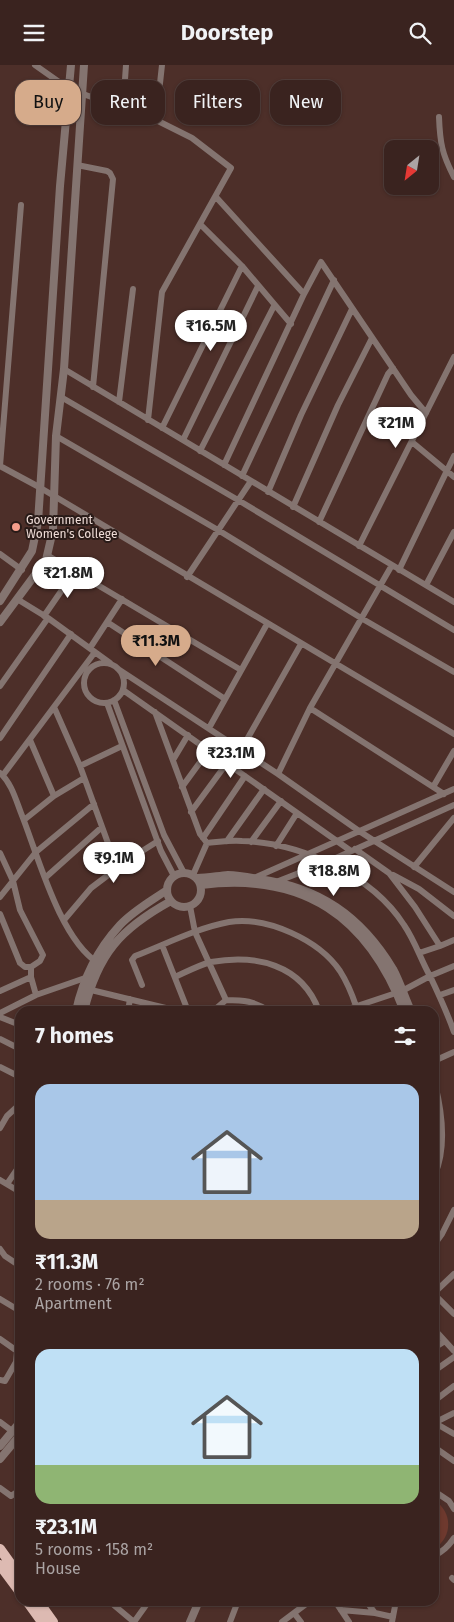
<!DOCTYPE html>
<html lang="en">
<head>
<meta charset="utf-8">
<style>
	:root { --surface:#3a231f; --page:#452f2c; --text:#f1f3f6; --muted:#aba4a4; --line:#54403d; --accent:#d6ab8b }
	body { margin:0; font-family:"Fira Sans",sans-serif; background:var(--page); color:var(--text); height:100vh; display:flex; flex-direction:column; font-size:19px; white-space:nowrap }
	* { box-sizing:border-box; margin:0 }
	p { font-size:16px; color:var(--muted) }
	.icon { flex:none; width:28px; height:28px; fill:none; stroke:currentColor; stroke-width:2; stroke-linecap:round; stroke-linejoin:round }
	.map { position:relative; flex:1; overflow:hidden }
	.panel { position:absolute; left:15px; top:941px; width:424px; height:600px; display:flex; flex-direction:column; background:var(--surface); border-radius:15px; box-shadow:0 1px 4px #0004,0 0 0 1px var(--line) }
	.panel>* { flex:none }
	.guide { position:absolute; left:15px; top:15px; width:425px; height:45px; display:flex; gap:10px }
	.needle { width:32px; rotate:210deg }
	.tools { position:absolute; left:384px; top:75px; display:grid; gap:10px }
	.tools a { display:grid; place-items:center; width:55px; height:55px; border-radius:10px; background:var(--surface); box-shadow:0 1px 4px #0004,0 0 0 1px var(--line); font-size:25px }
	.price { position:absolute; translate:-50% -42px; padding:0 11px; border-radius:18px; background:#fff; color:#222; font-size:16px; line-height:32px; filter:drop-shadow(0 1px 2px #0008) }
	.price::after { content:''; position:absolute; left:50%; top:30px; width:15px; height:11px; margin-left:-8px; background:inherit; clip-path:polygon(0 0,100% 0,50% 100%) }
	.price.on { background:var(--accent); color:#111 }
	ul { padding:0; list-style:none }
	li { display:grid; align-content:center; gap:10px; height:265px; padding:0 20px }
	li span { display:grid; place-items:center; height:155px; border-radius:15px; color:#555 }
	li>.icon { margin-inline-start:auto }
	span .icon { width:90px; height:90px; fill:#fffc; stroke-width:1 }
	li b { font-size:21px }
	h2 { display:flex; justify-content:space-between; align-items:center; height:60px; padding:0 20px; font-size:21px }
	.tag { padding:0 18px; border-radius:15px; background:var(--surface); box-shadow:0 1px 4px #0004,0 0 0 1px var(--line); font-size:18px; line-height:45px }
	.tag.on { background:var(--accent); color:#111 }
	header { display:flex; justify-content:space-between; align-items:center; height:65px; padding:0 20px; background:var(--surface); font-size:22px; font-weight:700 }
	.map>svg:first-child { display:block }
</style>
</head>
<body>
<header><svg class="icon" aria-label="menu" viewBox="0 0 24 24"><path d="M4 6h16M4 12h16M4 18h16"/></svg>Doorstep<svg class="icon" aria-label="search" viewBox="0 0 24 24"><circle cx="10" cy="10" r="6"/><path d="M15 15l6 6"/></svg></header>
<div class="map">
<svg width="454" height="1557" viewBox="0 0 454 1557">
	<rect width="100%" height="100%" fill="#4d2f29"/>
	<path fill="#6e392e" d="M434,1435C453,1447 453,1472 434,1484Z"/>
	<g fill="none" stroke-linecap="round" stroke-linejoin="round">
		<path stroke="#847470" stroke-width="6" d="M35,0L69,24L156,55L192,73L231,103L162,227L148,355
			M123,43L126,0
			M439,52C440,78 442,89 454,112
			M156,55L162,0
			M77,100L107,106L110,108L113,114L93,322
			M216,132L304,229
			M201,160L242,201L291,259
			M64,304L454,537
			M61,332L238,435L454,565
			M119,337L133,224
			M162,363L242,201
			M56,371L218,465L361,553L454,607
			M183,375L258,221
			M412,377L454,412
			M200,386L274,241
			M224,400L304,229L321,197L411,330L426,348
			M0,401L39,422L454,669
			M0,401L21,140
			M242,411L334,215
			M268,427L301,350L352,244
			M293,442L338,340L372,273
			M319,457L388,309L393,303
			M359,481L454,292
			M0,489L22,505
			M47,490L241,605
			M392,500L310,643L278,709L359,766L454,827
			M399,505L454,391
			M187,512L251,416
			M426,520L454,467
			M17,534L48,553L110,598
			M44,551L75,506
			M107,557L122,534
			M90,583L107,557L225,634
			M84 618a20 20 0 1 1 40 0a20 20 0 1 1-40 0Z
			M118,604L278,709
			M0,621L48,553
			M123,625L351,786
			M114,635L164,770L184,808
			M107,638L161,786L174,811
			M54,642L80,701L117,803
			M310,643L444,729
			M155,647L200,769L207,778
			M209,663L267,559
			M0,673L71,569
			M30,675L54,731
			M241,685L301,579
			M173,695L188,670
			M80,701L122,681
			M0,708C11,717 16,735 21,748C38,790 59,873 98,898
			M3,710L95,587
			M182,722L209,685
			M433,722L454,686
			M191,747L227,698
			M24,755L54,731L84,713
			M203,773L245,711
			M227,776L264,724
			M251,777L281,736
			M276,781L297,748
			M355,784L389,808L415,842L440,881L454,875
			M0,788L13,816L20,845L43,890L40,896L31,902V912L36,930
			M414,802L454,753
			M193,810L207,778C219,777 230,775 242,776C301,778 372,810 404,860C415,876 421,895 430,911C439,930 447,947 454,967
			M393,810L419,824L454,851
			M45,813L102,762
			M254,813L454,724
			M276,817L327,797L454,740
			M0,832L36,787L94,739
			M190,841L195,867L226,935
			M0,849L20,898L25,902H31
			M64,855L91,823L128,795L158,776
			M162,880L188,946
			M419,888L440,881
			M175,912C186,907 199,900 211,897C255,889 302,899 319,946
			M142,920L132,895L135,891C166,879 197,863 229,857C267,851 319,875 340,906C347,917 352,929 356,941
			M87,924L178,946
			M0,926L31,912
			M440,930L454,925
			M128,946L130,934
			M213,946L226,935C244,935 254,936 269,946
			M342,946L402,926L430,911L454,901
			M0,948L36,930L85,913
			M0,952L20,960
			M0,974L20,984
			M434,996L454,987
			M0,1002L20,1012
			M0,1063L7,1051L20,1039
			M0,1115L20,1127
			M7,1119L20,1100
			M434,1180L442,1169L454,1145
			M0,1184L5,1191L20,1201
			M434,1228L454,1209
			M434,1229L454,1249
			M0,1234L20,1246
			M434,1264L454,1286
			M0,1274L17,1286L16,1297L20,1301
			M434,1283L445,1276
			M434,1306L454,1292
			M0,1315L5,1316L16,1297
			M434,1336L454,1321
			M0,1357L12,1366
			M434,1358L454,1348
			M435,1358L454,1369
			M434,1382L454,1396
			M0,1423L11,1431L20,1425
			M434,1426L449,1436L454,1444
			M434,1491C443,1486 448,1482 454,1473
			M452,1513L454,1515
			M109,1536L134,1557
			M335,1536L349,1557
			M366,1536L375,1548L393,1552
			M341,1545L375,1548
			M294,1548L301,1557
			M134,1557L149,1536
			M230,1557L238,1536
			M282,1557L310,1536
			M392,1557L396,1536"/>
		<path stroke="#847470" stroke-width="8" d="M0,536L32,486L38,457L60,121L71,0
			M0,557L46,495L53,465L56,371L64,304L84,0
			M167 825a17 17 0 1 1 34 0a17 17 0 1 1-34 0Z
			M197,813C207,813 217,811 228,810C237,810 248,812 258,814C319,822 361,851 393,904C400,917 405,933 411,946
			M201,820C304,807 368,852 404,946
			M76,946C83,914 97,885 120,860C133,846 151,836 167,825
			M84,946C98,889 120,864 171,836
			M434,1019C441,1047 446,1081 434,1109
			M434,1047L436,1060L434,1078
			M0,1381L20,1357
			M0,1394L20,1370
			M190,1557L199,1536"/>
		<path stroke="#ddbab2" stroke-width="10" d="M0,1484L20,1512
			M0,1500L20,1527
			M27,1536L42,1557
			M38,1536L53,1557"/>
	</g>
	<circle fill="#f49d8b" stroke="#291b18" stroke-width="2" cx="16" cy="462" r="5"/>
	<g text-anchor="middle" stroke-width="4" stroke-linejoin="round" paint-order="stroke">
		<g font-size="12" fill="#eedbd6" stroke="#291b18" text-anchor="start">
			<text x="26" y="459">Government<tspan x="26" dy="14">Women's College</tspan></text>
		</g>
	</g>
</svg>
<div class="tools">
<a><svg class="needle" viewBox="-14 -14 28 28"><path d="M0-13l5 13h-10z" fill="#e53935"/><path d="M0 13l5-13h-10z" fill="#aba4a4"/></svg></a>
</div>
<b class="price" style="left:211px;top:287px">₹16.5M</b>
<b class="price" style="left:396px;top:384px">₹21M</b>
<b class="price" style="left:68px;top:534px">₹21.8M</b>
<b class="price on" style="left:156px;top:602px">₹11.3M</b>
<b class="price" style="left:231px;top:714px">₹23.1M</b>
<b class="price" style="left:114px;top:819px">₹9.1M</b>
<b class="price" style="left:334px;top:832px">₹18.8M</b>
<div class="guide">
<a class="tag on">Buy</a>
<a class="tag">Rent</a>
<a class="tag">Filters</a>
<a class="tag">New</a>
</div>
<section class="panel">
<h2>7 homes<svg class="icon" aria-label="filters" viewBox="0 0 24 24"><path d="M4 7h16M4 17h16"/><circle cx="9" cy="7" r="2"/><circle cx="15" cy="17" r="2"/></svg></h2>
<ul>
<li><span style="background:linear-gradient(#a9c7e8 75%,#b9a48a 0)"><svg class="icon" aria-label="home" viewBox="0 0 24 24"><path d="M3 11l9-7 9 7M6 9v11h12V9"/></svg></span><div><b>₹11.3M</b><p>2 rooms · 76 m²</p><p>Apartment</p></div></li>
<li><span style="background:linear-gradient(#bfe0f5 75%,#8fb573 0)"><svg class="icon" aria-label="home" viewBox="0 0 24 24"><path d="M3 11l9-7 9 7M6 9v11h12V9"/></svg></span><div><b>₹23.1M</b><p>5 rooms · 158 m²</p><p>House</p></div></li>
</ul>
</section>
</div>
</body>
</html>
